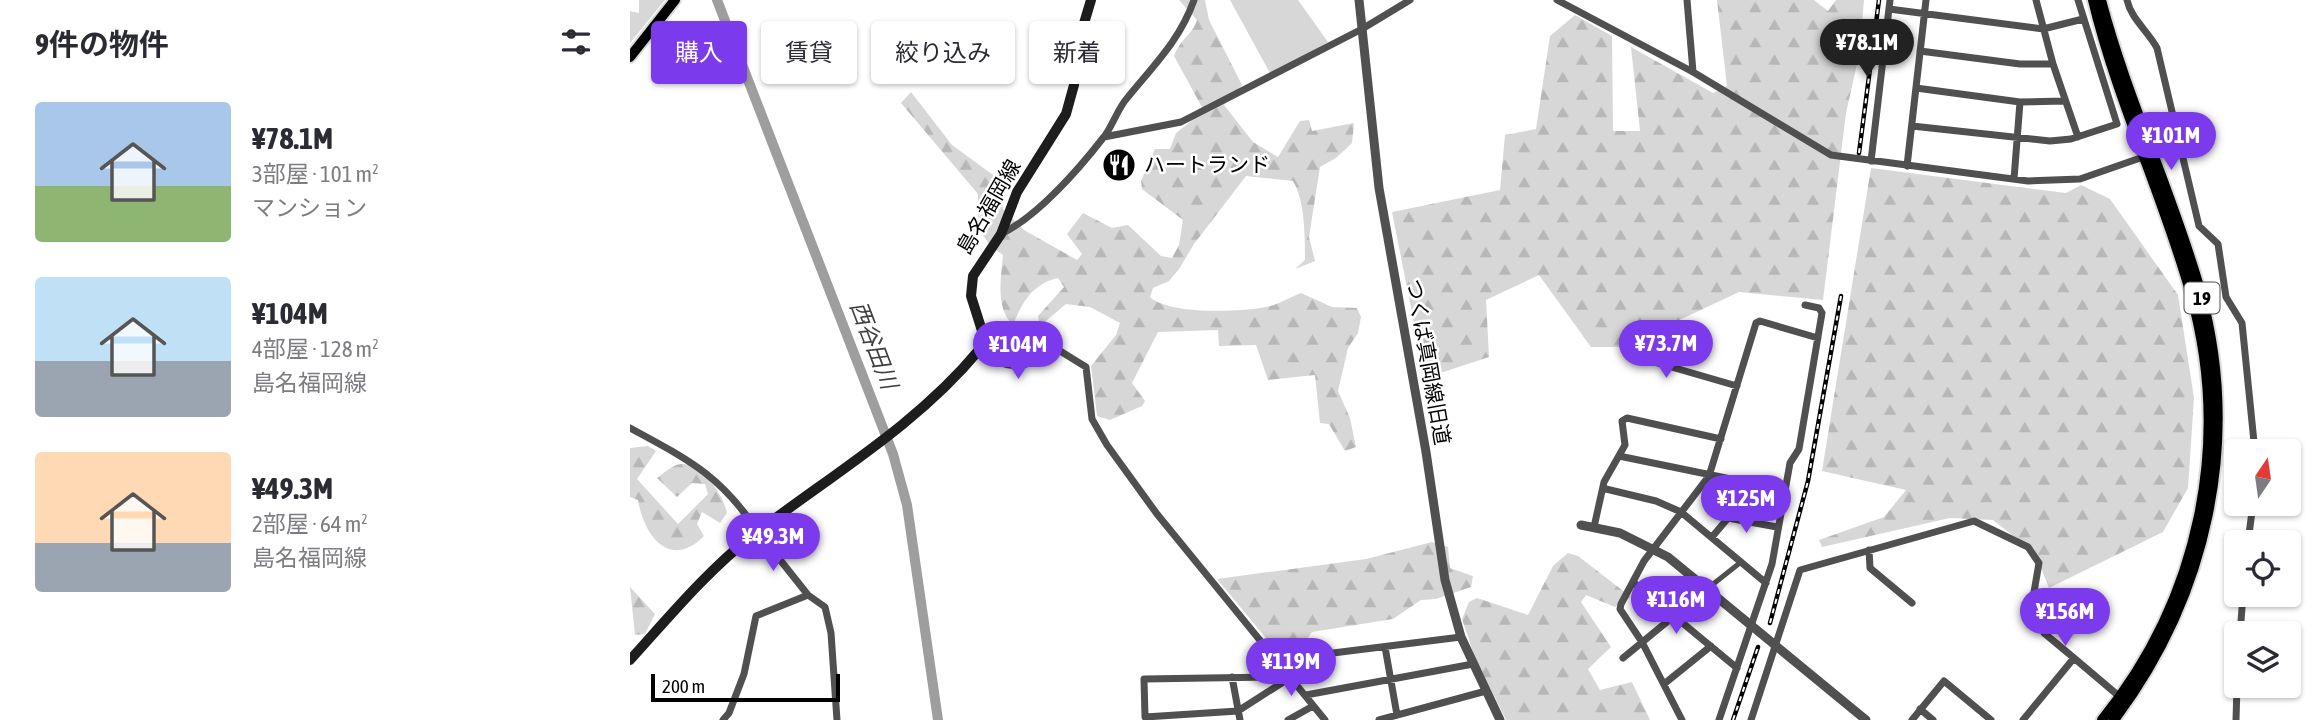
<!DOCTYPE html>
<html lang="ja">
<head>
<meta charset="utf-8">
<style>
	:root { --surface:#fff; --page:#f2f2f3; --text:#2b2b33; --muted:#7c7c81; --accent:#7c3aed }
	body { margin:0; font-family:"Asap Condensed","Noto Sans JP",sans-serif; background:var(--page); color:var(--text); height:100vh; display:flex; flex-direction:column; font-size:26px; white-space:nowrap }
	* { box-sizing:border-box; margin:0 }
	p { font-size:23px; color:var(--muted) }
	.icon { flex:none; width:38px; height:38px; fill:none; stroke:currentColor; stroke-width:2; stroke-linecap:round; stroke-linejoin:round }
	.map { position:relative; flex:1; overflow:hidden }
	.side { display:flex; flex-direction:column; background:var(--surface); width:630px }
	.side>* { flex:none }
	.top-card { position:absolute; left:21px; top:21px; width:665px; height:63px; display:flex; gap:14px }
	.needle { width:46px; rotate:13deg }
	.controls { position:absolute; left:1594px; top:439px; display:grid; gap:14px }
	.controls a { display:grid; place-items:center; width:77px; height:77px; border-radius:7px; background:var(--surface); box-shadow:0 2px 5px #0004; font-size:35px }
	.scale { position:absolute; left:21px; bottom:18px; width:189px; box-sizing:border-box; padding-left:7px; border:4px solid #000; border-top:0; font-size:19px; line-height:24px; white-space:nowrap; color:#000; -webkit-text-stroke:5px #fff; paint-order:stroke }
	.price { position:absolute; translate:-50% -60px; padding:0 16px; border-radius:24px; background:var(--accent); color:#fff; font-size:23px; line-height:46px; filter:drop-shadow(0 2px 4px #0008) }
	.price::after { content:''; position:absolute; left:50%; top:42px; width:21px; height:16px; margin-left:-10px; background:inherit; clip-path:polygon(0 0,100% 0,50% 100%) }
	.price.current { background:#222; color:#fff }
	ul { padding:0; list-style:none }
	li { display:flex; align-items:center; gap:21px; height:175px; padding:0 35px }
	li span { display:grid; place-items:center; flex:none; width:196px; height:140px; border-radius:7px; color:#555 }
	li>.icon { margin-inline-start:auto }
	span .icon { width:84px; height:84px; fill:#fffc; stroke-width:1 }
	li b { font-size:30px }
	h2 { display:flex; justify-content:space-between; align-items:center; height:84px; padding:0 35px; font-size:30px }
	.pill { padding:0 24px; border-radius:7px; background:var(--surface); box-shadow:0 2px 5px #0004; font-size:24px; line-height:63px }
	.pill.current { background:var(--accent); color:#fff }
	main { display:flex; flex:1; min-height:0 }
	.map>svg:first-child { display:block }
</style>
</head>
<body>
<main>
<section class="side">
<h2>9件の物件<svg class="icon" aria-label="filters" viewBox="0 0 24 24"><path d="M4 7h16M4 17h16"/><circle cx="9" cy="7" r="2"/><circle cx="15" cy="17" r="2"/></svg></h2>
<ul>
<li><span style="background:linear-gradient(#a9c7e8 60%,#8fb573 0)"><svg class="icon" aria-label="home" viewBox="0 0 24 24"><path d="M3 11l9-7 9 7M6 9v11h12V9"/></svg></span><div><b>¥78.1M</b><p>3部屋 · 101 m²</p><p>マンション</p></div></li>
<li><span style="background:linear-gradient(#bfe0f5 60%,#9aa5b1 0)"><svg class="icon" aria-label="home" viewBox="0 0 24 24"><path d="M3 11l9-7 9 7M6 9v11h12V9"/></svg></span><div><b>¥104M</b><p>4部屋 · 128 m²</p><p>島名福岡線</p></div></li>
<li><span style="background:linear-gradient(#ffd9b3 65%,#9aa5b1 0)"><svg class="icon" aria-label="home" viewBox="0 0 24 24"><path d="M3 11l9-7 9 7M6 9v11h12V9"/></svg></span><div><b>¥49.3M</b><p>2部屋 · 64 m²</p><p>島名福岡線</p></div></li>
</ul>
</section>
<div class="map">
<svg width="1693" height="720" viewBox="0 0 1693 720">
	<defs>
		<pattern id="forest-firs" width="22" height="20" patternUnits="userSpaceOnUse" patternTransform="scale(1.75)"><rect width="22" height="20" fill="#d7d7d7"/><path d="M5 1l3.5 6h-7zM16 11l3.5 6h-7z" fill="#b7b7b7"/></pattern>
	</defs>
	<rect width="100%" height="100%" fill="#fff"/>
	<path fill="#d7d7d7" d="M9,0H35L0,43V11L9,13Z
		M600,0H668L698,42L641,75Z"/>
	<path fill="url(#forest-firs)" d="M549,0H575L579,20L612,85L594,105L623,142L648,157L670,121L679,120L682,131L724,123L722,143L706,158L690,167L679,237L685,261L665,269L675,260C675,236 675,201 663,181L616,176L564,244L549,269L539,281L523,288L520,297C539,315 610,312 636,307C648,305 660,297 671,293L702,307L727,308L731,317L728,333L718,348L708,391L720,418L726,447L715,451L699,424L690,423L685,375L638,380L626,345L589,346L588,330L528,332L502,383L515,401L512,406L480,420L467,416L461,366L486,335L490,323L460,307L436,304L410,326L408,316L434,287L428,278C402,284 392,303 383,325C365,309 371,277 373,255C347,237 348,224 348,194L271,103L281,92L322,145L370,180L373,209L394,230L447,260L452,254L437,234L453,213L482,228L498,225L531,256L542,258L549,245L553,220L512,189L511,181L525,149H540L546,133L574,111L544,56C551,38 563,34 567,20Z
		M1087,0H1184L1198,11L1206,0H1234L1229,55L1216,113L1193,300L1109,292L992,347H961L909,275L856,300L859,357L795,378L762,212L870,190L875,135L906,129L920,36L945,15L982,36L983,131H1010L1001,47L1083,93L1097,86Z
		M1241,168L1436,193L1451,185L1480,199L1548,295L1564,398L1558,488L1533,532L1419,588L1405,553L1363,520L1320,518L1192,547L1189,540L1254,517L1276,490L1192,471Z
		M18,446L26,451L7,479L48,524L78,494L75,484L62,483L47,497L27,478C33,474 43,464 51,464C72,463 94,496 97,513L90,523L72,512L67,524L74,536C41,570 14,537 8,500L0,497V448Z
		M802,542L818,547L820,568L843,576L841,587L806,599L791,600L763,619L682,632L668,653L649,654L587,579L736,559Z
		M938,553L948,556L1001,597L985,607L956,595L951,602L981,647L958,669L970,690L1002,682L1020,720H876L844,655L832,619L839,602L847,598L898,615L923,566Z
		M0,587L25,614L15,634L5,635Z"/>
	<g fill="none" stroke-linecap="round" stroke-linejoin="round">
		<path stroke="#9e9e9e" stroke-width="10" d="M87,0L263,454L277,505L308,720"/>
		<defs>
			<path id="primary" d="M1463,0C1487,100 1532,193 1560,291C1603,441 1570,599 1472,720
				M1471,0C1497,99 1542,192 1570,290C1612,441 1577,596 1484,720
				M0,57L45,0"/>
		</defs>
		<use href="#primary" stroke="#dbdbdb" stroke-width="14"/>
		<path stroke="#505050" stroke-width="5" d="M1082,585L1111,562
			M1044,616L1074,592"/>
		<path stroke="#505050" stroke-width="7" d="M927,0L1063,72L1201,155L1398,181L1450,179L1516,156
			M1057,0L1063,72
			M1406,0L1423,64L1448,137
			M1497,0C1501,19 1518,31 1527,48L1569,226L1588,244L1596,297L1612,323L1625,452
			M1259,9L1413,29L1453,19
			M1290,51L1390,64H1423
			M1286,88L1390,102L1435,101
			M1282,126L1420,141L1441,139L1487,124L1448,0
			M474,137L551,122L732,29L780,0
			M1241,161L1260,0
			M1277,166L1296,0
			M1384,179L1390,102
			M371,234C407,217 449,169 473,138C483,126 487,109 498,97C524,65 550,40 564,0
			M354,334L422,346L456,367L462,419L477,445L527,514L695,720
			M993,340L1000,355L1107,386
			M349,350C375,371 399,372 422,346
			M0,428C57,459 91,475 128,532
			M989,456L1154,490
			M976,489L1026,501L1051,512L1136,583
			M964,527L974,482L995,445L992,421L997,418L1091,439
			M122,536L147,556L178,595L195,607L201,633L207,720
			M1082,537L1098,518L1147,527
			M1618,542L1623,504
			M1239,550L1240,568L1282,603
			M1003,582L1107,668
			M1610,634L1613,595
			M755,647L767,715
			M993,658L1044,616
			M647,660L831,637
			M656,671L648,677L514,679L515,717L608,711L661,677
			M602,677L610,720
			M1034,684L1081,646
			M676,695L843,664
			M1290,709L1303,720
			M93,720L99,713L114,674L126,616L178,595
			M658,720L683,706
			M749,720L856,691
			M1052,720L1012,642L990,609L991,604L1014,561L1079,476L1126,323L1130,321L1188,338
			M1089,720L1142,564L1160,463L1169,449L1192,313L1189,308L1175,305
			M1121,720L1170,570L1344,521L1398,547L1409,563L1404,592L1414,633L1444,658
			M1282,720L1314,681L1361,720
			M1393,720L1444,658L1490,697
			M1606,720L1607,686"/>
		<path stroke="#505050" stroke-width="9" d="M729,0L749,188L796,452L815,580L831,637L870,720
			M951,525L990,533L1038,557L1236,720"/>
		<path stroke="#1d1d1d" stroke-width="10" d="M0,660C39,617 77,571 123,535C201,475 286,426 349,350L354,337L341,296L343,276L371,234L387,192L436,114L444,85L449,40L461,0"/>
		<use href="#primary" stroke="#000" stroke-width="10"/>
		<defs>
			<path id="rail" d="M1229,153L1249,0
				M1140,623L1178,481L1211,296
				M1103,720L1128,647"/>
		</defs>
		<use href="#rail" stroke="#000" stroke-width="4.5"/>
		<use href="#rail" stroke="#fff" stroke-width="2" stroke-dasharray="5" stroke-linecap="butt"/>
	</g>
	<defs>
		<symbol id="restaurant-disc" viewBox="-11 -11 22 22"><circle r="9.5" fill="#000" stroke="#fff"/><path d="M-5-6h1v4h1v-4h1v4h1v-4h1v5L-1.5 .5V6h-2V.5L-5-1ZM5-6V6H3V1.5H1.5Q1.5-4 5-6Z" fill="#fff"/></symbol>
	</defs>
	<g fill-rule="evenodd">
		<use href="#restaurant-disc" x="470" y="146" width="38" height="38"/>
	</g>
	<g text-anchor="middle" stroke-width="5" stroke-linejoin="round" paint-order="stroke">
		<rect fill="#fff" stroke="#4c4c4c" stroke-width="2" x="1554.5" y="282.5" width="35" height="31" rx="5"/>
		<g font-size="19" font-weight="bold" fill="#000">
			<text x="1572" y="305">19</text>
		</g>
		<g font-size="21" fill="#000" stroke="#fff" text-anchor="start">
			<text x="514" y="172">ハートランド</text>
		</g>
		<g font-size="21" fill="#000" stroke="#fff">
			<text transform="translate(359 207) rotate(-60)" y="7">島名福岡線</text>
			<text transform="translate(798 362) rotate(80)" y="7">つくば真岡線旧道</text>
		</g>
		<g font-size="23" font-style="italic" fill="#3f3f3f" stroke="#fff">
			<text transform="translate(244 345) rotate(69)" y="8">西谷田川</text>
		</g>
	</g>
</svg>
<div class="controls">
<a><svg class="needle" viewBox="-14 -14 28 28"><path d="M0-13l5 13h-10z" fill="#e53935"/><path d="M0 13l5-13h-10z" fill="#7c7c81"/></svg></a>
<a><svg class="icon" aria-label="locate" viewBox="0 0 24 24"><circle cx="12" cy="12" r="6"/><path d="M12 2v4M12 18v4M2 12h4M18 12h4"/></svg></a>
<a><svg class="icon" aria-label="layers" viewBox="0 0 24 24"><path d="M12 4l9 5-9 5-9-5zM3 14l9 5 9-5"/></svg></a>
</div>
<div class="scale">200 m</div>
<b class="price current" style="left:1237px;top:79px">¥78.1M</b>
<b class="price" style="left:1541px;top:172px">¥101M</b>
<b class="price" style="left:1036px;top:380px">¥73.7M</b>
<b class="price" style="left:388px;top:381px">¥104M</b>
<b class="price" style="left:1116px;top:535px">¥125M</b>
<b class="price" style="left:143px;top:573px">¥49.3M</b>
<b class="price" style="left:1046px;top:636px">¥116M</b>
<b class="price" style="left:1435px;top:648px">¥156M</b>
<b class="price" style="left:661px;top:698px">¥119M</b>
<div class="top-card">
<a class="pill current">購入</a>
<a class="pill">賃貸</a>
<a class="pill">絞り込み</a>
<a class="pill">新着</a>
</div>
</div>
</main>
</body>
</html>
